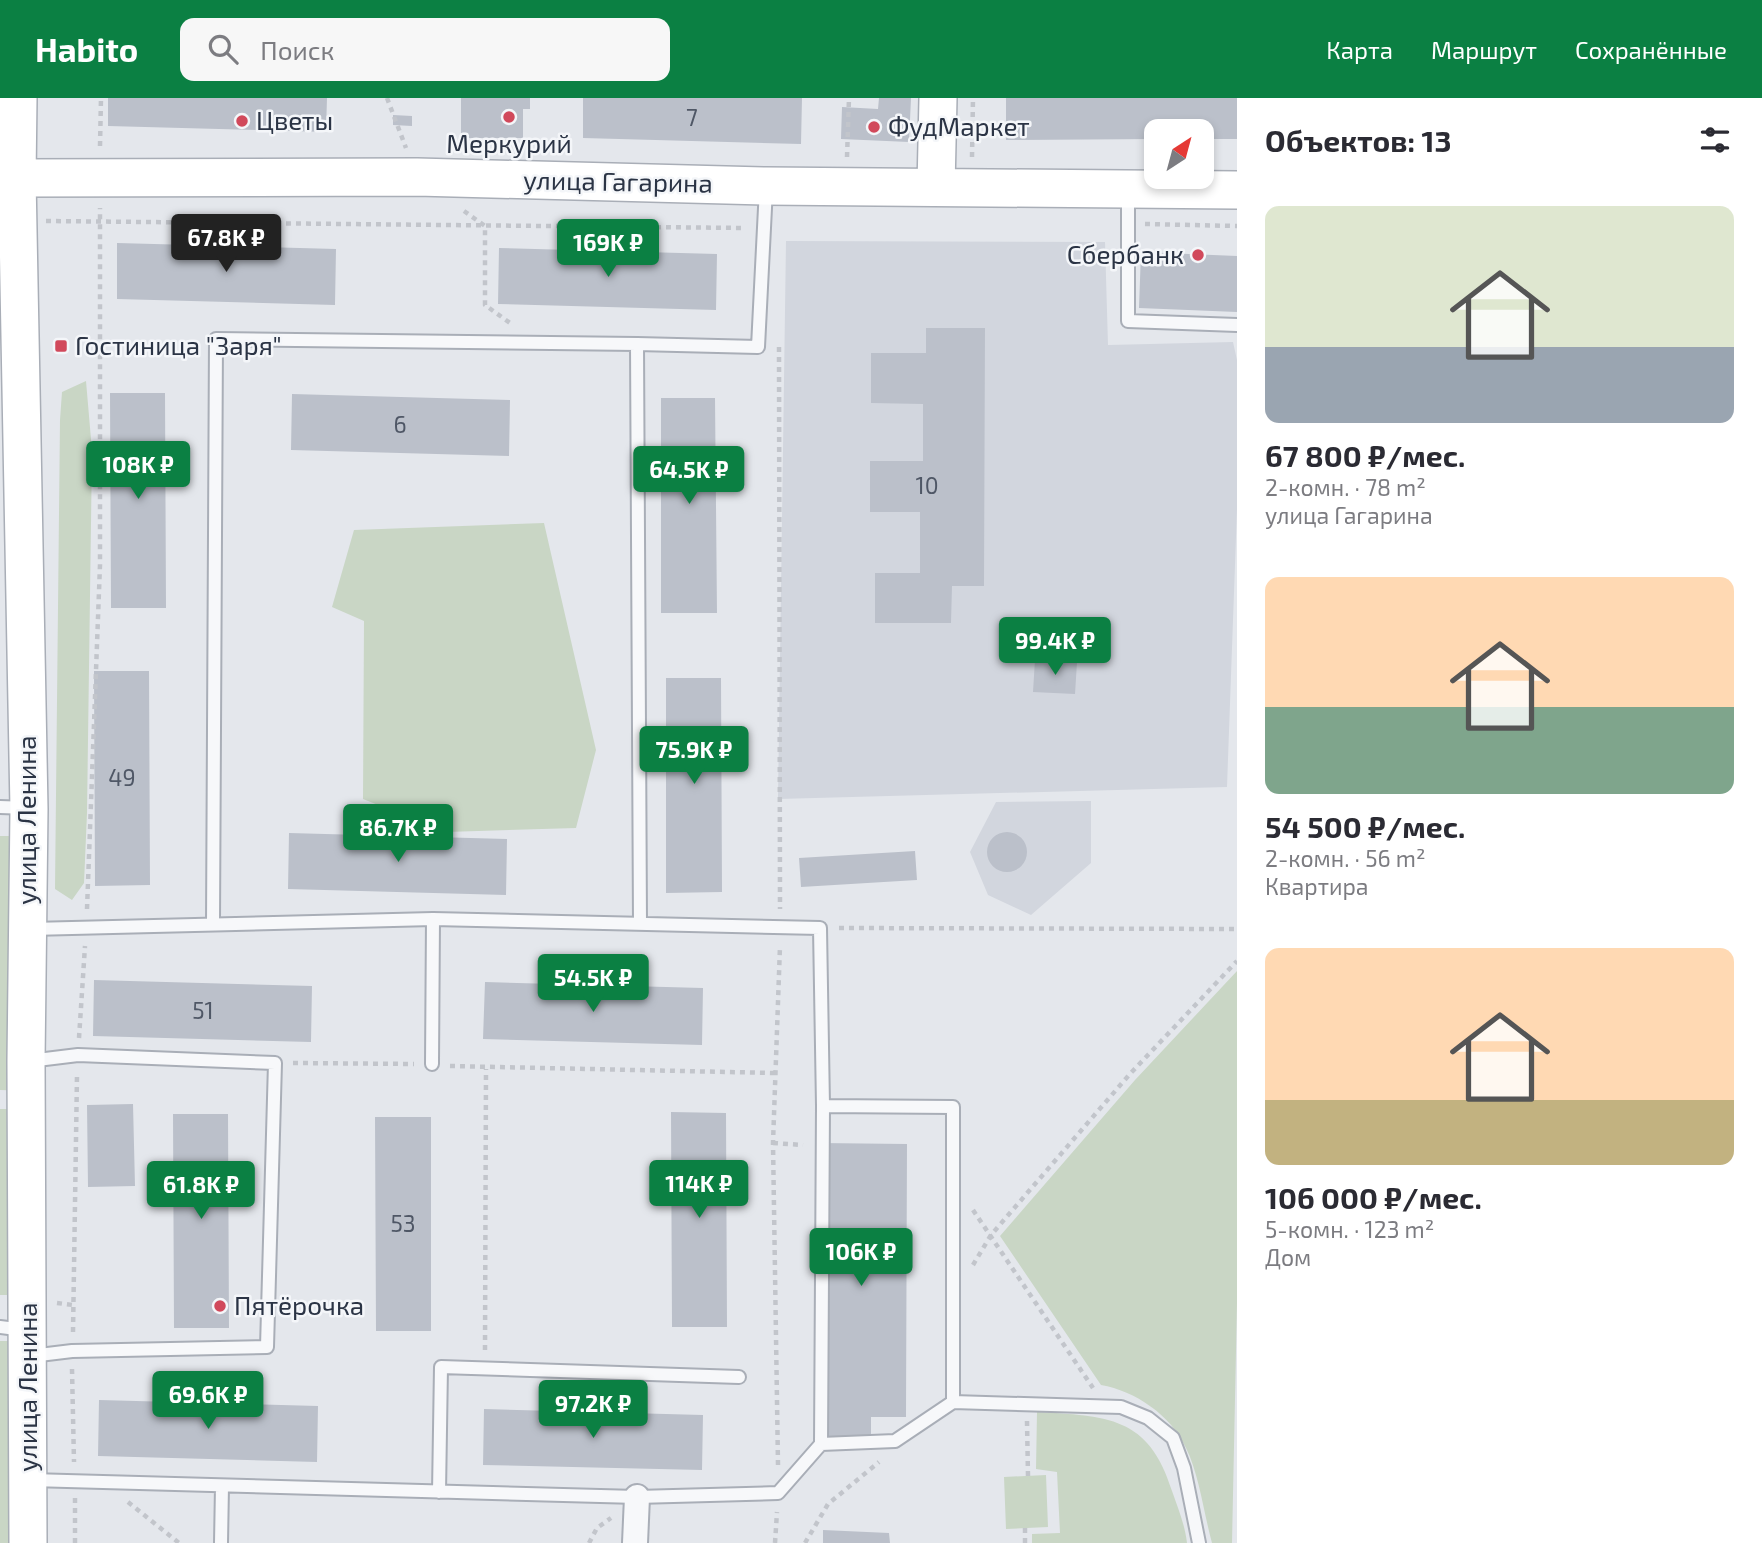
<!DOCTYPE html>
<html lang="ru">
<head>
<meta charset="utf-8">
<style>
	:root { --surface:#fff; --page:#f7f7f7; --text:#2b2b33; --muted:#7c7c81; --accent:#0b8043 }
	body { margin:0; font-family:"Exo 2",sans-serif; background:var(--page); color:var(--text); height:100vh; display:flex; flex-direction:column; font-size:26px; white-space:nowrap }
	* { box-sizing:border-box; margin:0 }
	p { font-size:23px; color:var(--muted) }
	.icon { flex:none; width:38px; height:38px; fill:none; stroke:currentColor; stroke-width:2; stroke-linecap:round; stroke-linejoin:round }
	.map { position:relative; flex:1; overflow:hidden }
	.details { display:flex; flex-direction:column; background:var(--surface); width:525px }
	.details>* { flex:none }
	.needle { width:46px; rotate:36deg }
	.tools { position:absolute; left:1144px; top:21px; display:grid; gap:14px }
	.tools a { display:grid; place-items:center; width:70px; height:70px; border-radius:14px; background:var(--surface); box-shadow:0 4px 10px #0003; font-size:35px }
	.price { position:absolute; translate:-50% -60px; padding:0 16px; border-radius:7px; background:var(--accent); color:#fff; font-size:23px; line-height:46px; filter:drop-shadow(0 2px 4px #0008) }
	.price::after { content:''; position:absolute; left:50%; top:42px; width:21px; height:16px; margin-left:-10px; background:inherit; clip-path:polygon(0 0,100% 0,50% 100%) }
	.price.current { background:#222; color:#fff }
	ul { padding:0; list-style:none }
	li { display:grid; align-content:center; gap:14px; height:371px; padding:0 28px }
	li span { display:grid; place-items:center; height:217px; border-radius:14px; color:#555 }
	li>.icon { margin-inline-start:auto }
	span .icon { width:126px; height:126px; fill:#fffc; stroke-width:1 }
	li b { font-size:30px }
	h2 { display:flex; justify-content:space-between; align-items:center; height:84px; padding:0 28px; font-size:30px }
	header { display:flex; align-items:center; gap:42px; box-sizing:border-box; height:98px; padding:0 35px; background:var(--accent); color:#fff }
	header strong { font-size:33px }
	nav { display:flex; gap:38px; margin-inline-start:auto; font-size:24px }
	.search { width:490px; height:63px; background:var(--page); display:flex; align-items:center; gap:18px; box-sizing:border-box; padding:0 24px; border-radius:14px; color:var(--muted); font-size:26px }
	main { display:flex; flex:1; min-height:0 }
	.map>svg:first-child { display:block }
</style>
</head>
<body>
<header>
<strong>Habito</strong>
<div class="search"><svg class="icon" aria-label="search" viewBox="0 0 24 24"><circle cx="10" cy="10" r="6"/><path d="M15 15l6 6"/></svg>Поиск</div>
<nav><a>Карта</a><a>Маршрут</a><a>Сохранённые</a></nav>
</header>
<main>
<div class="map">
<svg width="1237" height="1445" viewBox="0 0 1237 1445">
	<rect width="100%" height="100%" fill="#e4e7ec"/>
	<path fill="#d2d6de" d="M786,143L1105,144L1108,247L1233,244L1237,262V411L1227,689L778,701Z
		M1091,703V765L1031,817L988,797L970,754L996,704Z"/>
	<path fill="#c9d6c5" d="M86,283L92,353L87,715L84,785L72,802L55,791L60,322L62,294Z
		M544,425L596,652L576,730L446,734L363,701L364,523L332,509L354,432Z
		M0,738H33L32,993L0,992Z
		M1237,873V1205L1232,1445H1212C1204,1416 1199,1376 1186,1350C1171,1317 1135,1293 1101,1287L1000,1138L1135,982Z
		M0,1011H20L13,1197H0Z
		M0,1243H16V1445H0Z
		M1037,1314C1107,1318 1149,1318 1172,1393C1178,1410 1185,1427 1187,1445H1032V1436L1060,1435L1057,1374L1036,1371Z
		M1046,1377L1048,1429L1006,1431L1004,1379Z"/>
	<path fill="#bbc0ca" d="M108,0H327L326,34L108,28Z
		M461,0H530V11H523V40H461Z
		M583,0H802L801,46L583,40Z
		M879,0H911L909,44L841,41L842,9L878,11Z
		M1006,0H1237V41H1202V33H1157V41L1006,42Z
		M393,17L412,18V28L393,27Z
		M117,145L336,151L335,207L117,201Z
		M499,150L717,156L716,212L498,206Z
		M1141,154L1237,158V214L1139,210Z
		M926,230H985L984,488H952L951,525H875V475H920V414H870V363H923V306L871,305V255H926Z
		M110,295H165L166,510H111Z
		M292,296L510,302L509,358L291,352Z
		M661,300H715L717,515H661Z
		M1035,562L1077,564L1075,596L1033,594Z
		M94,573H149L150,787L95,788Z
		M666,580H721L722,794L666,795Z
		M987 754a20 20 0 1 1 40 0a20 20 0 1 1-40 0Z
		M289,735L507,741L506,797L288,791Z
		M915,753L917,782L801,789L799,760Z
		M94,882L312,888L311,944L93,938Z
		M485,884L703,890L702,947L483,941Z
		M133,1006L135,1088L88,1089L87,1007Z
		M671,1014L726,1015L727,1229H672Z
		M173,1016H228L229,1230H174Z
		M375,1019H431V1233H376Z
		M819,1045L907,1046L906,1319H871V1338H847L848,1346H817Z
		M99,1302L318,1308L317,1364L98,1358Z
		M484,1311L703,1317L702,1372L483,1367Z
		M823,1432L889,1435L890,1445H823Z"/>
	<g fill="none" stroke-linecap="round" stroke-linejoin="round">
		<defs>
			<path id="lane" d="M1128,95V223L1237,227
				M637,246L758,249L766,90
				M0,709L28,710
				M213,826L216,241L637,246L640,825
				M31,831L433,821L820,830L823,1008L821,1346L778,1395L637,1399L31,1382
				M29,963L78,957L275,965L267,1249L72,1253L31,1258
				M432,966L433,821
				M823,1008L953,1009V1304
				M0,1229L24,1232
				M821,1346L895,1343L953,1304L1121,1309L1148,1320L1173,1340L1184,1370L1199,1445
				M439,1394L441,1269L739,1279
				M221,1445L222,1388"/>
			<path id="street" d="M635,1445L637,1399"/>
			<path id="secondary" d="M18,0L17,80L29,711L26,963L28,1445
				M17,80L417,79L766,88L1237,92
				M936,89L938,0"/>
		</defs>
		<use href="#lane" stroke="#a9aeb7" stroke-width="16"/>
		<use href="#street" stroke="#a9aeb7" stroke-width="28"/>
		<use href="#secondary" stroke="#a9aeb7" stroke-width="40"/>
		<path stroke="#c2c5cb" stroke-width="4.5" stroke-dasharray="5 5" stroke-linecap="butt" d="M387,0L406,50
			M100,48L101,0
			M847,59L849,0
			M972,59L973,0
			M464,113L485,128V207L510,225
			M46,123L745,130
			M1145,126L1237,128
			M779,249L780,811
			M87,811L100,467V110
			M839,830L1237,831
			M79,940L85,848
			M293,965L414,966
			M450,968L775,975
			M773,1045L803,1047
			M973,1112L1093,1290
			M973,1167L991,1137L1129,977L1237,863
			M57,1205L73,1207
			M73,1234L77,977
			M485,1252L486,971
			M72,1271L74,1364
			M1027,1323L1028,1378
			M778,1367L773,1045L780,848
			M75,1400V1445
			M128,1404L179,1445
			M589,1445L597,1430L611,1420
			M775,1445L777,1414
			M805,1445L828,1406L879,1364
			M1025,1445V1430"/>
		<use href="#lane" stroke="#f7f8fa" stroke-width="12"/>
		<use href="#street" stroke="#f7f8fa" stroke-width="24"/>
		<use href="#secondary" stroke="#fff" stroke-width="37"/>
	</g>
	<g fill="#d1495b" stroke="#f4f6f9" stroke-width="2.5">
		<circle cx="509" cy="19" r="7"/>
		<circle cx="242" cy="23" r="7"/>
		<circle cx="874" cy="29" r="7"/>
		<circle cx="1198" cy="157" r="7"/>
		<rect x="54" y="241" width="14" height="14" rx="3.5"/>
		<circle cx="220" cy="1208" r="7"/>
	</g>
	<g text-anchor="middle" stroke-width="5" stroke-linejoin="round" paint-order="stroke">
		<g font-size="23" fill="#4f5766">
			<text x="692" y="28">7</text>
			<text x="400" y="335">6</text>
			<text x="927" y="396">10</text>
			<text x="122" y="688">49</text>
			<text x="203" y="921">51</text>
			<text x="403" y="1134">53</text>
		</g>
		<g font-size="26" fill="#2b3445" stroke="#f4f6f9" text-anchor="start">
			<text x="256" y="32">Цветы</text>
			<text x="888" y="38">ФудМаркет</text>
			<text x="509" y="55" text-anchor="middle">Меркурий</text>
			<text x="1184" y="166" text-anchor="end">Сбербанк</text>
			<text x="75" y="257">Гостиница "Заря"</text>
			<text x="234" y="1217">Пятёрочка</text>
		</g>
		<g font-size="26" fill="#2b3445" stroke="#f4f6f9">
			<text transform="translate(618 84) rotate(1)" y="9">улица Гагарина</text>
			<text transform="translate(27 722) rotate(-90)" y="9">улица Ленина</text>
			<text transform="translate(28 1289) rotate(-90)" y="9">улица Ленина</text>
		</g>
	</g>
</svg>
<div class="tools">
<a><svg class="needle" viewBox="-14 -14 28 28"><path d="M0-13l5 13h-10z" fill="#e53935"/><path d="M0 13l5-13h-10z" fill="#7c7c81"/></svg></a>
</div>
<b class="price current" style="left:226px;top:176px">67.8K ₽</b>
<b class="price" style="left:608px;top:181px">169K ₽</b>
<b class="price" style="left:138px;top:403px">108K ₽</b>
<b class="price" style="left:689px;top:408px">64.5K ₽</b>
<b class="price" style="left:1055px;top:579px">99.4K ₽</b>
<b class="price" style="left:694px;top:688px">75.9K ₽</b>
<b class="price" style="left:398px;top:766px">86.7K ₽</b>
<b class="price" style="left:593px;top:916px">54.5K ₽</b>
<b class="price" style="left:699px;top:1122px">114K ₽</b>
<b class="price" style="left:201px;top:1123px">61.8K ₽</b>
<b class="price" style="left:861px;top:1190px">106K ₽</b>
<b class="price" style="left:208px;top:1333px">69.6K ₽</b>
<b class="price" style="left:593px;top:1342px">97.2K ₽</b>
</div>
<section class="details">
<h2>Объектов: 13<svg class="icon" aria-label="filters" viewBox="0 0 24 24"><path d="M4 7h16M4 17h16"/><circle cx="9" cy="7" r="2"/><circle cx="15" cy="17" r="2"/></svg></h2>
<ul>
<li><span style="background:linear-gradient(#dfe7d0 65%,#9aa5b1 0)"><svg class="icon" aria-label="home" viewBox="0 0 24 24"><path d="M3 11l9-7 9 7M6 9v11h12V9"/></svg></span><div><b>67 800 ₽/мес.</b><p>2-комн. · 78 m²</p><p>улица Гагарина</p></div></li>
<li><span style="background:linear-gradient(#ffd9b3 60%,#7fa58c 0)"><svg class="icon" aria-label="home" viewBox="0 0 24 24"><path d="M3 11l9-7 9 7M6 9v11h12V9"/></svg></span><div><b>54 500 ₽/мес.</b><p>2-комн. · 56 m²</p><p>Квартира</p></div></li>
<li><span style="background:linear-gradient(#ffd9b3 70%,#c2b280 0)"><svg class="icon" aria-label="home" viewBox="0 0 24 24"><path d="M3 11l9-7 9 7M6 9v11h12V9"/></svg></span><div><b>106 000 ₽/мес.</b><p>5-комн. · 123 m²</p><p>Дом</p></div></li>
</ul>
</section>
</main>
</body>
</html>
